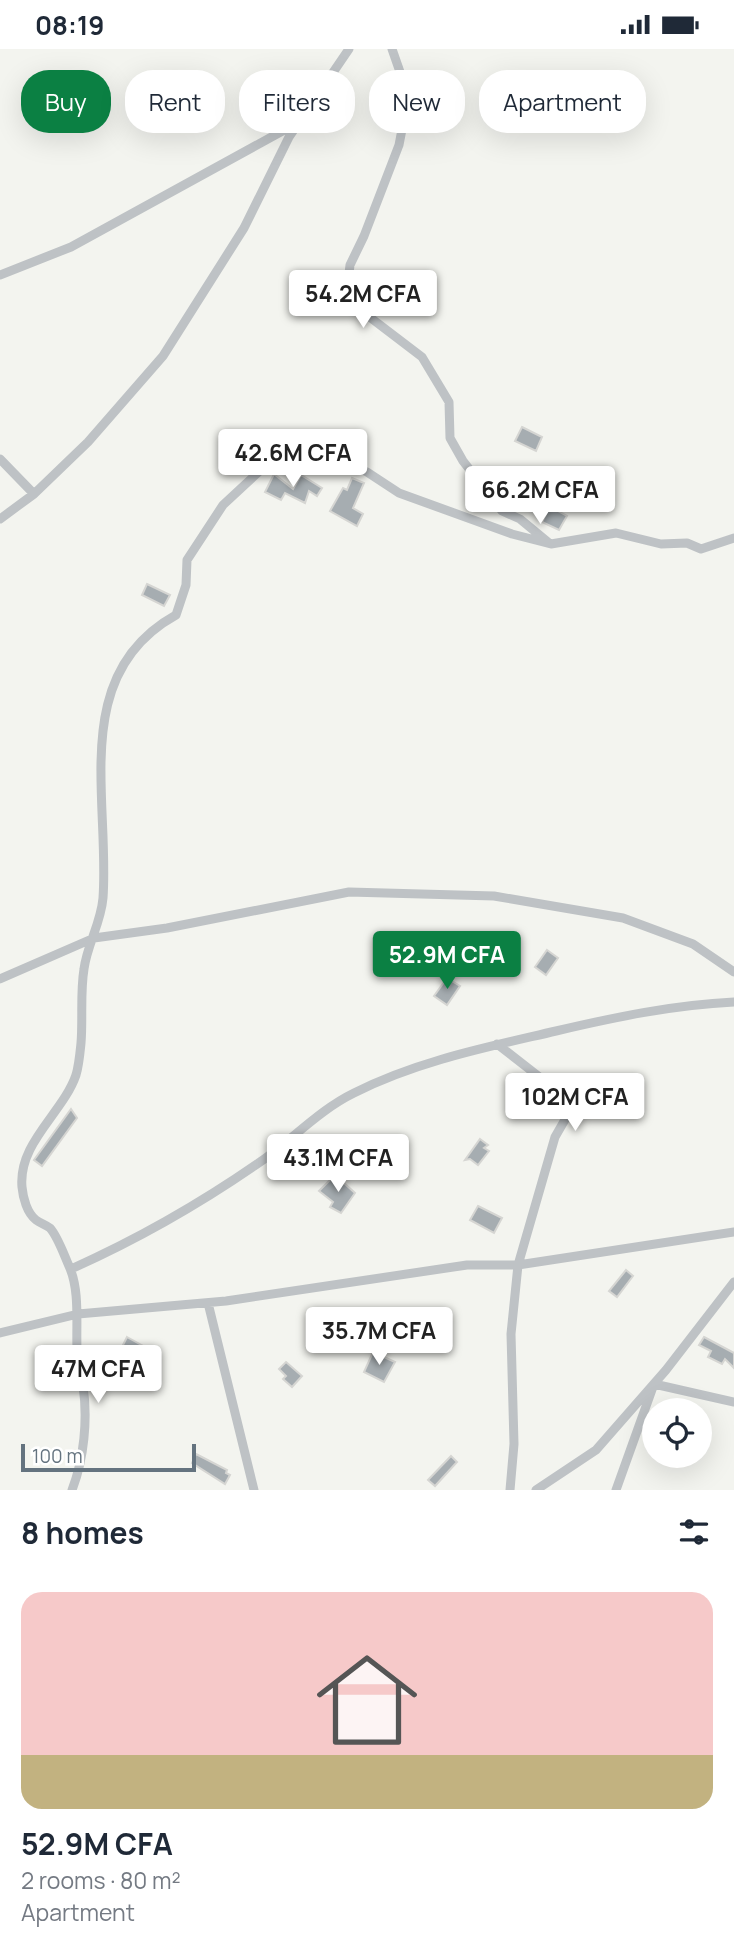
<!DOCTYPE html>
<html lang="en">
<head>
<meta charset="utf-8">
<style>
	:root { --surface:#fff; --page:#f2f2f3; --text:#1f2937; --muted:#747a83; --line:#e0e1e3; --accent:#0b8043 }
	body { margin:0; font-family:Manrope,sans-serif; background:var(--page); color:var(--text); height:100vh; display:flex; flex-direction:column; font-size:26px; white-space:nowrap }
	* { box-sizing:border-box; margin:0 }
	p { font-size:23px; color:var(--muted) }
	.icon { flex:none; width:38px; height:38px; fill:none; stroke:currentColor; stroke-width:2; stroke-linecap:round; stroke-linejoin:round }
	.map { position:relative; height:1441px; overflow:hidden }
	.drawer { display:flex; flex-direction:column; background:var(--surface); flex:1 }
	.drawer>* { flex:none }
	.banner { position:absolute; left:21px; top:21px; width:693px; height:63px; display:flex; gap:14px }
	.buttons { position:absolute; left:642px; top:1349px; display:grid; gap:14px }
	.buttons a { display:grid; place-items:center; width:70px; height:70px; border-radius:50%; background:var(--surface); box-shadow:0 7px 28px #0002; font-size:35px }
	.scale { position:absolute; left:21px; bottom:18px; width:175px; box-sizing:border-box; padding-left:7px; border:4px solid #64737f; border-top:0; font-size:19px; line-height:24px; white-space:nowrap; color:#64737f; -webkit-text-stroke:5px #fff; paint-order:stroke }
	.price { position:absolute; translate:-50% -60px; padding:0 16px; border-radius:7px; background:#fff; color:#222; font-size:23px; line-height:46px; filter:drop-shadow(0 2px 4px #0008) }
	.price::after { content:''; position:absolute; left:50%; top:42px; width:21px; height:16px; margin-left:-10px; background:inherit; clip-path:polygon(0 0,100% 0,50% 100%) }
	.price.active { background:var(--accent); color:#fff }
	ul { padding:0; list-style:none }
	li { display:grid; align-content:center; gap:14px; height:371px; padding:0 21px }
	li+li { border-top:2px solid var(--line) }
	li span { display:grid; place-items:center; height:217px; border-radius:21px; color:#555 }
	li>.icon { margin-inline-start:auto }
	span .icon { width:126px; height:126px; fill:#fffc; stroke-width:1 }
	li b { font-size:30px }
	h2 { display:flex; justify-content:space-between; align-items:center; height:84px; padding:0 21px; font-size:30px }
	.chip { padding:0 24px; border-radius:28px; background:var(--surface); box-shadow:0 7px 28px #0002; font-size:24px; line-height:63px }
	.chip.active { background:var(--accent); color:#fff }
	.status { display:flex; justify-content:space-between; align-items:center; height:49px; padding:0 35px; background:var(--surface); direction:ltr }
	.status svg { height:19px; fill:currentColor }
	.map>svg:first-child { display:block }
</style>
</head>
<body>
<div class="status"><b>08:19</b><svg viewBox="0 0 49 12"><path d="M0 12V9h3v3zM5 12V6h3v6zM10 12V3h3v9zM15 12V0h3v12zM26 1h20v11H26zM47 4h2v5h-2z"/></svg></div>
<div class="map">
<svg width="734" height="1441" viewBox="0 0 734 1441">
	<rect width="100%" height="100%" fill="#f3f4ef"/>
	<path fill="#a6adb1" stroke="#d5d5d2" stroke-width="2" d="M522,378L542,388L536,402L515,392Z
		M274,425L293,440L301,426L322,439L317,447L309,442L305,454L285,444L281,451L265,443Z
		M352,429L364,434L353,459L363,465L357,477L330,462L343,439L347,441Z
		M553,451L562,456L558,462L567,467L559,481L542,473Z
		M147,535L170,546L164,557L142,546Z
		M547,901L558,909L546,926L535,918Z
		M447,929L460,937L447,956L434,947Z
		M71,1060L77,1069L42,1117L34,1111Z
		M480,1090L488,1096L484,1099L489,1102L478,1116L470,1110L465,1111Z
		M335,1126L355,1144L341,1164L330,1158L333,1153L319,1142Z
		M478,1157L502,1169L494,1184L470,1171Z
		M626,1221L633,1227L617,1248L609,1242Z
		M127,1288L143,1297L136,1311L120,1302Z
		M704,1288L734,1304V1319L725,1310L722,1315L708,1308L711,1302L699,1296Z
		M373,1303L395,1313L384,1333L364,1323Z
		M286,1313L302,1327L292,1338L283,1330L286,1327L279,1320Z
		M196,1405L227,1421L226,1424L230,1426L225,1435L192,1414Z
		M451,1407L457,1413L435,1437L428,1431Z"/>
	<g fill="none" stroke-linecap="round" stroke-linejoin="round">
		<path stroke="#bec2c5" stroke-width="9" d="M392,0L407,43L405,65L399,96L364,187L350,216L348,233L354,250L363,263L422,308L449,353L450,389L463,412L502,462L520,470L549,494
			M0,226L71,198L297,74
			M0,410L34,445
			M0,470L34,445L88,393L163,307L244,179L289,88L349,0
			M0,930L94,889L167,879L349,843L494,847L623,869L693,895L734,923
			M497,995L574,1055L555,1088L518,1216L511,1285L514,1395L510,1441
			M71,1220C136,1191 201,1154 260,1113C292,1091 319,1061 354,1044C417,1012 488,998 556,982C616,968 673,956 734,953
			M208,1254L254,1441
			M0,1284L78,1265L226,1252L467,1216H518L734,1183
			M72,1441C84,1410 88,1370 83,1337C82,1325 77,1313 77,1300C76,1274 80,1241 69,1217C64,1206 58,1188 50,1179C46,1176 40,1174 36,1171C27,1164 23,1149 22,1138C18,1094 63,1064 76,1026C79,1016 80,1004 81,994C83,970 80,944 84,920C87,896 101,874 103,849C110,749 69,625 176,566L186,536L187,511L223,456L265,417L306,408H336L367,423L399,444L512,485L551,495L616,484L661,495L687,494L701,500L734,489
			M536,1441L596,1401L666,1321L734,1233
			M616,1441L654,1335L734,1353"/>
	</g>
</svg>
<div class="buttons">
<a><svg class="icon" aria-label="locate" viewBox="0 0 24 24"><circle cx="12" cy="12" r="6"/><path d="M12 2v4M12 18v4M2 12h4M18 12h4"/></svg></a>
</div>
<div class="scale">100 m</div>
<b class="price" style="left:363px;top:281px">54.2M CFA</b>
<b class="price" style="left:293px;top:440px">42.6M CFA</b>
<b class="price" style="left:540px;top:477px">66.2M CFA</b>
<b class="price active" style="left:447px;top:942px">52.9M CFA</b>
<b class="price" style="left:575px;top:1084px">102M CFA</b>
<b class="price" style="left:338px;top:1145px">43.1M CFA</b>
<b class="price" style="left:379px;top:1318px">35.7M CFA</b>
<b class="price" style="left:98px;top:1356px">47M CFA</b>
<div class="banner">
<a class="chip active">Buy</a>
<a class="chip">Rent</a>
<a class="chip">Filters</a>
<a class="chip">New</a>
<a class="chip">Apartment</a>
</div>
</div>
<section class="drawer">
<h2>8 homes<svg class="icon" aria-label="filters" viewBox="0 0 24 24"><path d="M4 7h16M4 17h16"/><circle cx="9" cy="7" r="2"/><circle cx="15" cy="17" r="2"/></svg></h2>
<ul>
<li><span style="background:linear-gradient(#f6c9c9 75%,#c2b280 0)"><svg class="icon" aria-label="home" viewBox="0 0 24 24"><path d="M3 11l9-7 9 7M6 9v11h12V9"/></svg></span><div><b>52.9M CFA</b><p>2 rooms · 80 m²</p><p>Apartment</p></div></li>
</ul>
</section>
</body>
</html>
